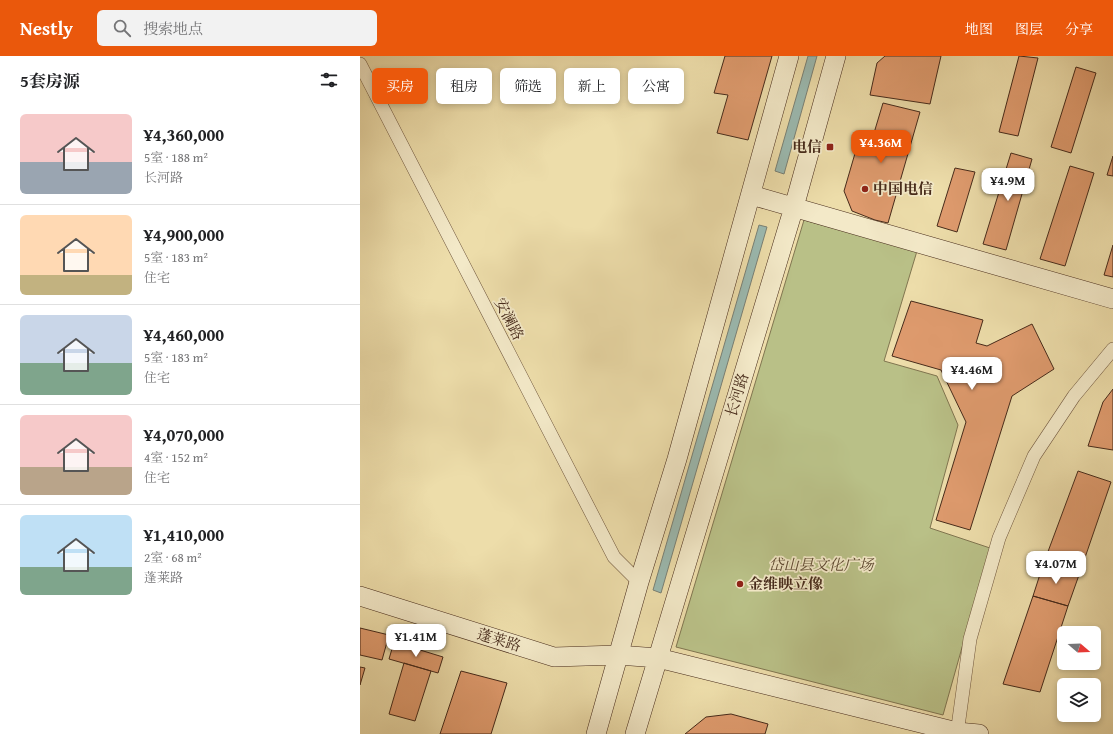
<!DOCTYPE html>
<html lang="zh">
<head>
<meta charset="utf-8">
<style>
	:root { --surface:#fff; --page:#f2f2f2; --text:#202124; --muted:#757577; --line:#e0e0e0; --accent:#ea580c }
	body { margin:0; font-family:"Gentium Book Plus","Noto Serif SC",serif; background:var(--page); color:var(--text); height:100vh; display:flex; flex-direction:column; font-size:15px; white-space:nowrap }
	* { box-sizing:border-box; margin:0 }
	p { font-size:13px; color:var(--muted) }
	.icon { flex:none; width:22px; height:22px; fill:none; stroke:currentColor; stroke-width:2; stroke-linecap:round; stroke-linejoin:round }
	.map { position:relative; flex:1; overflow:hidden }
	.sheet { display:flex; flex-direction:column; background:var(--surface); width:360px }
	.sheet>* { flex:none }
	.top-card { position:absolute; left:12px; top:12px; width:380px; height:36px; display:flex; gap:8px }
	.needle { width:26px; rotate:109deg }
	.fabs { position:absolute; left:697px; top:570px; display:grid; gap:8px }
	.fabs a { display:grid; place-items:center; width:44px; height:44px; border-radius:6px; background:var(--surface); box-shadow:0 2px 6px #0003; font-size:20px }
	.price { position:absolute; translate:-50% -34px; padding:0 9px; border-radius:8px; background:#fff; color:#222; font-size:13px; line-height:26px; filter:drop-shadow(0 1px 2px #0008) }
	.price::after { content:''; position:absolute; left:50%; top:24px; width:12px; height:9px; margin-left:-6px; background:inherit; clip-path:polygon(0 0,100% 0,50% 100%) }
	.price.selected { background:var(--accent); color:#fff }
	ul { padding:0; list-style:none }
	li { display:flex; align-items:center; gap:12px; height:100px; padding:0 20px }
	li+li { border-top:1px solid var(--line) }
	li span { display:grid; place-items:center; flex:none; width:112px; height:80px; border-radius:6px; color:#555 }
	li>.icon { margin-inline-start:auto }
	span .icon { width:48px; height:48px; fill:#fffc; stroke-width:1 }
	li b { font-size:17px }
	h2 { display:flex; justify-content:space-between; align-items:center; height:48px; padding:0 20px; font-size:17px }
	.pill { padding:0 14px; border-radius:6px; background:var(--surface); box-shadow:0 2px 6px #0003; font-size:14px; line-height:36px }
	.pill.selected { background:var(--accent); color:#fff }
	header { display:flex; align-items:center; gap:24px; box-sizing:border-box; height:56px; padding:0 20px; background:var(--accent); color:#fff }
	header strong { font-size:19px }
	nav { display:flex; gap:22px; margin-inline-start:auto; font-size:14px }
	.search { width:280px; height:36px; background:var(--page); display:flex; align-items:center; gap:10px; box-sizing:border-box; padding:0 14px; border-radius:6px; color:var(--muted); font-size:15px }
	main { display:flex; flex:1; min-height:0 }
	.map>svg:first-child { display:block }
</style>
</head>
<body>
<header>
<strong>Nestly</strong>
<div class="search"><svg class="icon" aria-label="search" viewBox="0 0 24 24"><circle cx="10" cy="10" r="6"/><path d="M15 15l6 6"/></svg>搜索地点</div>
<nav><a>地图</a><a>图层</a><a>分享</a></nav>
</header>
<main>
<section class="sheet">
<h2>5套房源<svg class="icon" aria-label="filters" viewBox="0 0 24 24"><path d="M4 7h16M4 17h16"/><circle cx="9" cy="7" r="2"/><circle cx="15" cy="17" r="2"/></svg></h2>
<ul>
<li><span style="background:linear-gradient(#f6c9c9 60%,#9aa5b1 0)"><svg class="icon" aria-label="home" viewBox="0 0 24 24"><path d="M3 11l9-7 9 7M6 9v11h12V9"/></svg></span><div><b>¥4,360,000</b><p>5室 · 188 m²</p><p>长河路</p></div></li>
<li><span style="background:linear-gradient(#ffd9b3 75%,#c2b280 0)"><svg class="icon" aria-label="home" viewBox="0 0 24 24"><path d="M3 11l9-7 9 7M6 9v11h12V9"/></svg></span><div><b>¥4,900,000</b><p>5室 · 183 m²</p><p>住宅</p></div></li>
<li><span style="background:linear-gradient(#c9d6e8 60%,#7fa58c 0)"><svg class="icon" aria-label="home" viewBox="0 0 24 24"><path d="M3 11l9-7 9 7M6 9v11h12V9"/></svg></span><div><b>¥4,460,000</b><p>5室 · 183 m²</p><p>住宅</p></div></li>
<li><span style="background:linear-gradient(#f6c9c9 65%,#b9a48a 0)"><svg class="icon" aria-label="home" viewBox="0 0 24 24"><path d="M3 11l9-7 9 7M6 9v11h12V9"/></svg></span><div><b>¥4,070,000</b><p>4室 · 152 m²</p><p>住宅</p></div></li>
<li><span style="background:linear-gradient(#bfe0f5 65%,#7fa58c 0)"><svg class="icon" aria-label="home" viewBox="0 0 24 24"><path d="M3 11l9-7 9 7M6 9v11h12V9"/></svg></span><div><b>¥1,410,000</b><p>2室 · 68 m²</p><p>蓬莱路</p></div></li>
</ul>
</section>
<div class="map">
<svg width="753" height="678" viewBox="0 0 753 678">
	<rect width="100%" height="100%" fill="#edddaa"/>
	<filter id="stains"><feTurbulence type="fractalNoise" baseFrequency=".005" numOctaves="4"/><feColorMatrix values="0 0 0 0 .2 0 0 0 0 .09 0 0 0 0 .02 0 0 0 .5 -.17"/></filter>
	<radialGradient id="worn" r=".72"><stop offset=".6" stop-color="#630" stop-opacity="0"/><stop offset="1" stop-color="#630" stop-opacity=".3"/></radialGradient>
	<path fill="#b9c087" stroke="#807550" d="M444,164L557,195L524,305L577,320L598,369L570,472L630,492L583,659L316,591Z"/>
	<path fill="#9bbab1" stroke="#798075" d="M448,0H457L424,118L415,115Z
		M399,169L407,171L301,537L293,534Z"/>
	<path fill="#df9b6e" stroke="#462a1a" d="M365,0H412L388,84L357,77L368,39L354,37Z
		M525,0H581L570,48L510,39L517,7Z
		M659,0L678,2L658,80L639,76Z
		M716,11L736,17L711,97L691,91Z
		M523,47L560,56L528,167L515,164L492,155L484,135L496,94L514,77Z
		M651,97L672,103L646,194L623,188Z
		M753,100V120L747,119Z
		M710,110L734,117L705,210L680,203Z
		M595,112L615,116L597,176L577,170Z
		M753,189V221L744,219Z
		M551,245L623,264L616,287L627,290L672,268L694,313L652,340L610,474L576,464L606,366L581,314L532,300Z
		M753,333V394L728,390L743,346Z
		M718,415L751,426L719,519L683,509Z
		M683,509L719,519L708,550L673,540Z
		M673,540L708,550L680,636L643,628Z
		M0,572L29,579L22,604L0,599Z
		M34,586L83,601L78,617L29,603Z
		M44,607L71,615L55,665L29,658Z
		M0,611L5,612L0,629Z
		M101,615L147,627L131,678H80Z
		M371,658L408,668L405,678H325L346,661Z"/>
	<g fill="none" stroke-linecap="round" stroke-linejoin="round">
		<defs>
			<path id="street" d="M0,8L254,501L279,526
				M597,678L610,583L639,482L674,400L714,340L753,293"/>
			<path id="secondary" d="M391,139L753,243
				M0,540L194,601L258,599L298,602L597,676L619,678
				M236,678L279,526L317,403L429,0
				M275,678L434,151L476,0"/>
		</defs>
		<use href="#street" stroke="#70573e" stroke-width="14"/>
		<use href="#secondary" stroke="#462a1a" stroke-width="20"/>
		<use href="#street" stroke="#f3e9c8" stroke-width="13"/>
		<use href="#secondary" stroke="#f3e9c8" stroke-width="19"/>
	</g>
	<g fill="#8f2418" stroke="#f3e9c8" stroke-width="1.5">
		<rect x="466" y="87" width="8" height="8" rx="2"/>
		<circle cx="505" cy="133" r="4"/>
		<circle cx="380" cy="528" r="4"/>
	</g>
	<g text-anchor="middle" stroke-width="3.5" stroke-linejoin="round" paint-order="stroke">
		<g font-size="15" font-weight="bold" fill="#462a1a" stroke="#f3e9c8" text-anchor="start">
			<text x="462" y="96" text-anchor="end">电信</text>
			<text x="513" y="138">中国电信</text>
			<text x="388" y="533">金维映立像</text>
		</g>
		<g font-size="15" fill="#462a1a" stroke="#f3e9c8">
			<text transform="translate(149 263) rotate(63)" y="5">安澜路</text>
			<text transform="translate(377 339) rotate(-73)" y="5">长河路</text>
			<text transform="translate(139 584) rotate(17)" y="5">蓬莱路</text>
		</g>
		<g font-size="15" font-style="italic" fill="#5d4830" stroke="#f3e9c8">
			<text x="461" y="514">岱山县文化广场</text>
		</g>
	</g>
	<rect width="100%" height="100%" filter="url(#stains)"/>
	<rect width="100%" height="100%" fill="url(#worn)"/>
</svg>
<div class="fabs">
<a><svg class="needle" viewBox="-14 -14 28 28"><path d="M0-13l5 13h-10z" fill="#e53935"/><path d="M0 13l5-13h-10z" fill="#757577"/></svg></a>
<a><svg class="icon" aria-label="layers" viewBox="0 0 24 24"><path d="M12 4l9 5-9 5-9-5zM3 14l9 5 9-5"/></svg></a>
</div>
<b class="price selected" style="left:521px;top:108px">¥4.36M</b>
<b class="price" style="left:648px;top:146px">¥4.9M</b>
<b class="price" style="left:612px;top:335px">¥4.46M</b>
<b class="price" style="left:696px;top:529px">¥4.07M</b>
<b class="price" style="left:56px;top:602px">¥1.41M</b>
<div class="top-card">
<a class="pill selected">买房</a>
<a class="pill">租房</a>
<a class="pill">筛选</a>
<a class="pill">新上</a>
<a class="pill">公寓</a>
</div>
</div>
</main>
</body>
</html>
